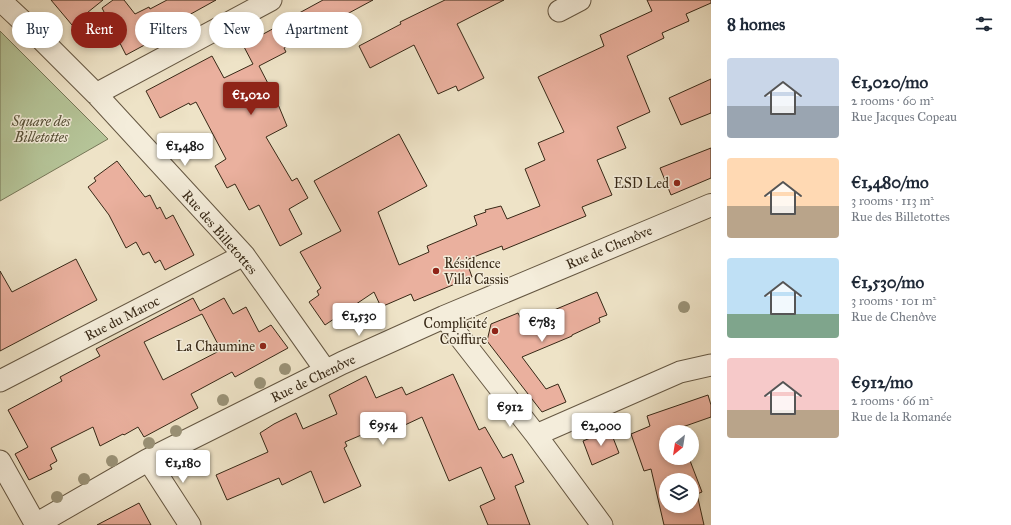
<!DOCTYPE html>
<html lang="en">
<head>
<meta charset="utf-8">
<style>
	:root { --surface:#fff; --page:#f6f6f7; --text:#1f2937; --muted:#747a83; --accent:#8f2418 }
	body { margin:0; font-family:"IM FELL Great Primer",serif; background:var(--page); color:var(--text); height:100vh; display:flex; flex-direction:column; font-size:15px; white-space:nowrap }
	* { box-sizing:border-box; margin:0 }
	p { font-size:13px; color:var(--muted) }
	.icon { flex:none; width:22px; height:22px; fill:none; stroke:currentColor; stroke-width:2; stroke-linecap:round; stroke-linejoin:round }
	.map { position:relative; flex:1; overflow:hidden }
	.panel { display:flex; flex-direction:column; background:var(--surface); width:300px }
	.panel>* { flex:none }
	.guide { position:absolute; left:12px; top:12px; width:380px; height:36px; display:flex; gap:8px }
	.needle { width:26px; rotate:210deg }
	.tools { position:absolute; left:659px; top:425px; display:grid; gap:8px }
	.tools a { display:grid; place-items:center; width:40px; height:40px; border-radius:50%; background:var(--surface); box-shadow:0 2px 6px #0003; font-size:20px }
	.price { position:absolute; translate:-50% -34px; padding:0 9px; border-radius:4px; background:#fff; color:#222; font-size:13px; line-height:26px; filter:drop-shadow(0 1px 2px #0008) }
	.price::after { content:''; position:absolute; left:50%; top:24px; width:12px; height:9px; margin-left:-6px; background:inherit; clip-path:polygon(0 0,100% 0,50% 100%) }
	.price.on { background:var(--accent); color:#fff }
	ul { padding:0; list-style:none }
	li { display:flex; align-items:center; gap:12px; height:100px; padding:0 16px }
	li span { display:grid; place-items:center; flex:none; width:112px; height:80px; border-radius:4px; color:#555 }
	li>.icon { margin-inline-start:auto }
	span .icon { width:48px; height:48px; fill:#fffc; stroke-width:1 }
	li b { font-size:17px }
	h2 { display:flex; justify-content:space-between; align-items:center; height:48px; padding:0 16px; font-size:17px }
	.pill { padding:0 14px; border-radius:18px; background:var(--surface); box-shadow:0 2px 6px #0003; font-size:14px; line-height:36px }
	.pill.on { background:var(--accent); color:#fff }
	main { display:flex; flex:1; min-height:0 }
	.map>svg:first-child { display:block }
</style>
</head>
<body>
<main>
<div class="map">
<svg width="711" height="525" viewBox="0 0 711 525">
	<rect width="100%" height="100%" fill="#eee3c7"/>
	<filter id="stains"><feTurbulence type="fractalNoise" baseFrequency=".005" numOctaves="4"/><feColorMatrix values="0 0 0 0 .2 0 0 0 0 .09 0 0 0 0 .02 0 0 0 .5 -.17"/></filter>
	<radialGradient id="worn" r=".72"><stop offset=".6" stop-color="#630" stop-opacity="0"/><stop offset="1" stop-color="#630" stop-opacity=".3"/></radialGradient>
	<path fill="#b5c498" stroke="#767657" d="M0,31L108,139L0,201Z"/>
	<path fill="#eab09e" stroke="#372816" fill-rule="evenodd" d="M51,0H103L72,25Z
		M113,0H124L135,14L149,7L150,9L167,0H216L189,15L191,20L126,55L102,8Z
		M323,0H373L284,48L286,52L259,66L275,97L287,126L266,137L292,181L297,178L308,198L289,209L302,234L280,246L259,205L249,210L235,184L227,188L215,166L226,159L196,102L190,105L189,103L160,118L146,91L212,56L224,78L253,64L243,45L291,19L290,18Z
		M445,0H504L457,24L484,78L458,91L456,86L438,94L414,45L370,68L359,46L401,24L400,22Z
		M647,0H711V3L686,14L689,21L662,33L664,38L627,56L650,112L617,127L626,148L597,160L612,195L582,207L586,216L503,250L502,246L466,260L472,277L414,301L411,294L381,307L374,292L325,325L309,302L319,295L317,291L321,288L300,252L341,231L314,181L399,134L427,186L378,212L399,265L429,252L427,246L477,225L474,216L486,212L485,210L501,206L507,219L540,206L525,169L545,160L538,143L564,132L538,77L604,46L600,35L652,11Z
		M711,79V113L681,125L669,98Z
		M711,148V178L671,195L660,168Z
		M117,161L145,197L150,195L157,209L160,207L166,219L173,215L194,255L165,270L160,260L155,263L149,252L143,255L136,242L126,248L109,215L88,187L96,181L94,178Z
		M76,259L97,300L0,351V271L12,292Z
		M597,292L607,315L599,318L600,322L572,335V336L522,357L546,389L558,384L566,402L542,412L487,341L491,324L518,313L523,323Z
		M193,298L200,311L224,298L233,314L246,307L259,332L271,325L288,348L235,377L232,372L191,394L198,408L144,437L138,427L124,435L123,434L100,446L93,427L51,448L57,461L50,465L52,469L29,480L15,454L28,447L8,410L62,381L60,377L100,356L96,349ZM202,314L221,350L163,380L144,342Z
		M453,374L479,430L485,427L503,458L512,454L524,482L515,486L530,525H488L480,506L495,499L481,467L449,481L422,417L390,432L387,424L345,442L347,446L344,448L361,486L324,503L311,471L282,485L279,478L227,500L216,475L268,452L260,433L274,424L296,413L303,429L337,414L329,395L366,376L376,398L402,387L406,395Z
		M708,395L711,405V417L674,430L675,432H666V458H689L702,492L697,494L704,525H664L651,469L644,471L631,434L650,426L647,416ZM666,480H692V506H666Z
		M610,430L619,453L592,465L583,441Z
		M139,503L151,525H97Z"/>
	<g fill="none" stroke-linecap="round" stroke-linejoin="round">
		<defs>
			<path id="minor" d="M0,0L32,30L96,94L244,255L326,371
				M559,11L580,0
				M96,94L271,0
				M444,317L536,435L602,525
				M0,381L244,255
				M536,435L680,372L711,365
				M148,460L190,525
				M0,461L36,525"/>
			<path id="tertiary" d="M35,525L148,460L342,363L444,317L711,205"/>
		</defs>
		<use href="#minor" stroke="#655742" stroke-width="23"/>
		<use href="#tertiary" stroke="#655742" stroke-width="24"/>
		<use href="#minor" stroke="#f4eddb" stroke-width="21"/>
		<use href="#tertiary" stroke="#f4eddb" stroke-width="22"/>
	</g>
	<g fill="#9a9277">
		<circle cx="684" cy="307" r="6"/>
		<circle cx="285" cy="369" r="6"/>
		<circle cx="260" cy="383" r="6"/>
		<circle cx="223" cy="400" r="6"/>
		<circle cx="176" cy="431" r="6"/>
		<circle cx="149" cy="443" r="6"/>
		<circle cx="112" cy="461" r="6"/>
		<circle cx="84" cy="479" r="6"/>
		<circle cx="57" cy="497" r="6"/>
	</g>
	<g fill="#8f2418" stroke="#f4eddb" stroke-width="1.5">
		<circle cx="677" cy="183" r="4"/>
		<circle cx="436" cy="271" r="4"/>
		<circle cx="495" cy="331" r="4"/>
		<circle cx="263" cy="346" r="4"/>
	</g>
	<g text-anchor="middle" stroke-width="3" stroke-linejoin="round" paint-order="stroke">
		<g font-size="14" font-style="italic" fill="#564f36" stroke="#f4eddb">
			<text x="41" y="126">Square des<tspan x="41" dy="16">Billetottes</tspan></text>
		</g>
		<g font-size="14" fill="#372816" stroke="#f4eddb" text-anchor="end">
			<text x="669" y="188">ESD Led</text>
			<text x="444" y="268" text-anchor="start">Résidence<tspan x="444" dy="16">Villa Cassis</tspan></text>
			<text x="487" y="328">Complicité<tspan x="487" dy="16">Coiffure</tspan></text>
			<text x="255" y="351">La Chaumine</text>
		</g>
		<g font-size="14" fill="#372816" stroke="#f4eddb">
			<text transform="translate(220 232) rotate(49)" y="5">Rue des Billetottes</text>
			<text transform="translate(609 247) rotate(-23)" y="5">Rue de Chenôve</text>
			<text transform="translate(122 318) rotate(-27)" y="5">Rue du Maroc</text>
			<text transform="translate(313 378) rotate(-26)" y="5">Rue de Chenôve</text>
		</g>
	</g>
	<rect width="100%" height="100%" filter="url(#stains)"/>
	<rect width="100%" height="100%" fill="url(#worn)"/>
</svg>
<div class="tools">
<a><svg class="needle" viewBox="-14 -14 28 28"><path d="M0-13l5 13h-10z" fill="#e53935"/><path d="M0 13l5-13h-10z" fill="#747a83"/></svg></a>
<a><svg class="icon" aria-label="layers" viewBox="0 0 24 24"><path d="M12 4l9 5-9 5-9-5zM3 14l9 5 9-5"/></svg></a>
</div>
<b class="price on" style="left:251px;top:116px">€1,020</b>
<b class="price" style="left:185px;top:167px">€1,480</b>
<b class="price" style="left:359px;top:337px">€1,530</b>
<b class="price" style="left:542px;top:343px">€783</b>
<b class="price" style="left:510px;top:428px">€912</b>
<b class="price" style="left:383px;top:446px">€954</b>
<b class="price" style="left:601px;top:447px">€2,000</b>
<b class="price" style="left:183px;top:484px">€1,180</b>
<div class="guide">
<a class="pill">Buy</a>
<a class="pill on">Rent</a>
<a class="pill">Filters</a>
<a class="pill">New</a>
<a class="pill">Apartment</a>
</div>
</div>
<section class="panel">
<h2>8 homes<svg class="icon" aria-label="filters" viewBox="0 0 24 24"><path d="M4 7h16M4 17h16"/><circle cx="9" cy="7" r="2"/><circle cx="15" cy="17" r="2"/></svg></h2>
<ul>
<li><span style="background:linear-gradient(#c9d6e8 60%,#9aa5b1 0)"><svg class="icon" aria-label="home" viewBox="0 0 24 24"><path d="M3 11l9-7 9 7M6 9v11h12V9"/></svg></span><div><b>€1,020/mo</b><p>2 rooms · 60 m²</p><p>Rue Jacques Copeau</p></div></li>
<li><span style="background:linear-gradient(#ffd9b3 60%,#b9a48a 0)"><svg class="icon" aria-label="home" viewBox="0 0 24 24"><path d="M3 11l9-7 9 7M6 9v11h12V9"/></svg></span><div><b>€1,480/mo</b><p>3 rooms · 113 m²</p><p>Rue des Billetottes</p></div></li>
<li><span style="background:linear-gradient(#bfe0f5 70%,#7fa58c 0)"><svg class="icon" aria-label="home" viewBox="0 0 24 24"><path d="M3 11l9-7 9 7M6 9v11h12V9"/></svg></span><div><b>€1,530/mo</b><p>3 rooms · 101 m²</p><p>Rue de Chenôve</p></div></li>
<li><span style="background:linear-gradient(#f6c9c9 65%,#b9a48a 0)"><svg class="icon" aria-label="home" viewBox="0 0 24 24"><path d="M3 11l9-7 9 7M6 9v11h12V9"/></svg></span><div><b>€912/mo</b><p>2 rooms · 66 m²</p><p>Rue de la Romanée</p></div></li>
</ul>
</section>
</main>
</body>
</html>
